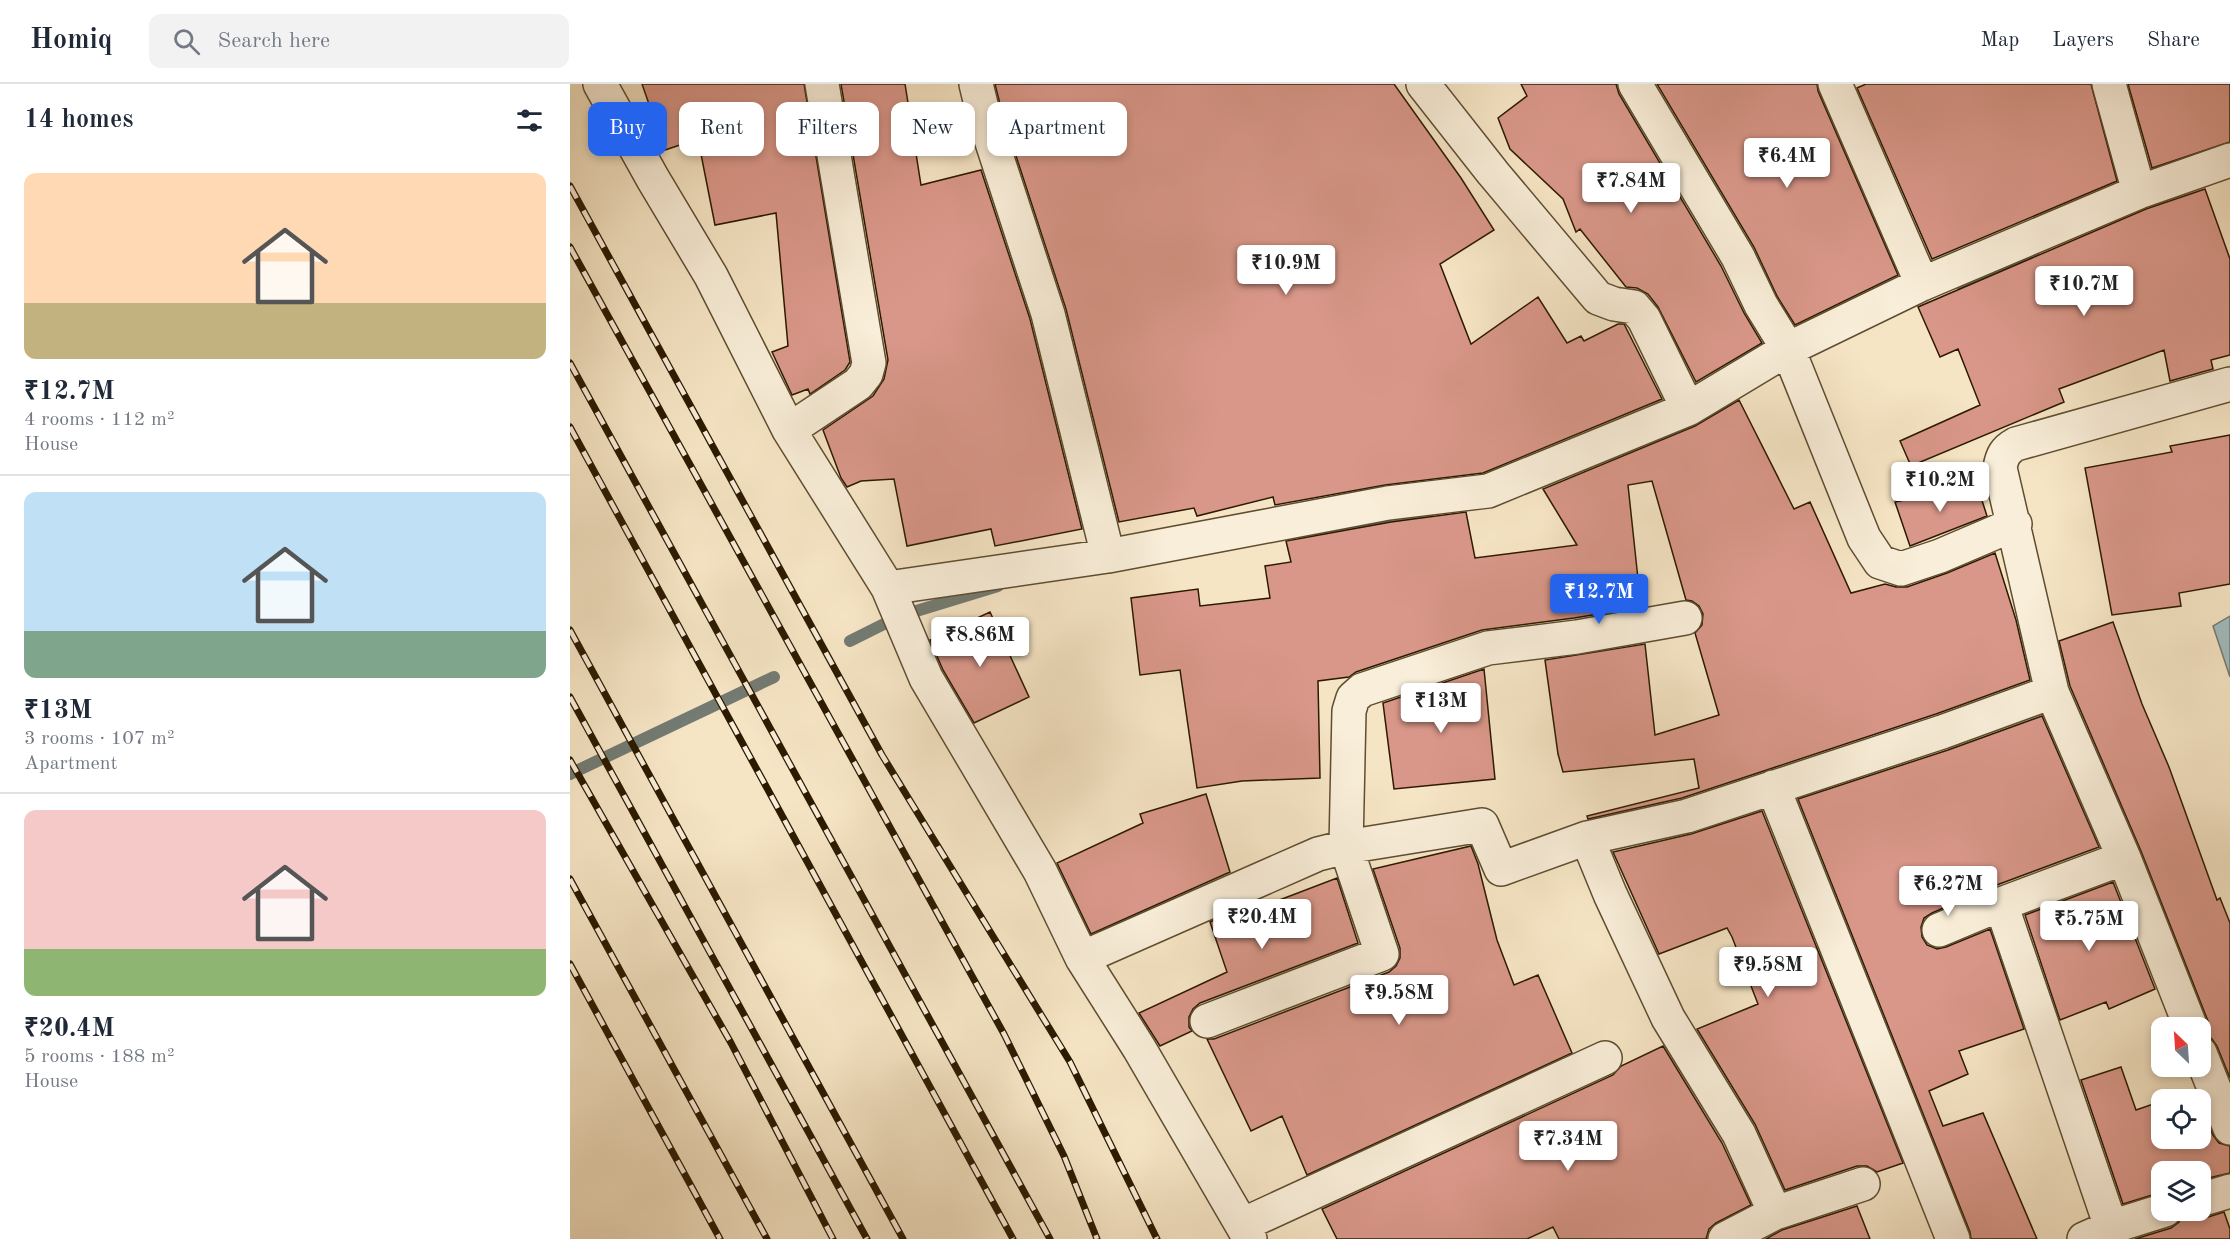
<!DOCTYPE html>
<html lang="en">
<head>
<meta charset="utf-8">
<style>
	:root { --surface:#fff; --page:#f2f2f3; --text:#1f2937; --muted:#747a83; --line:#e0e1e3; --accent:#2563eb }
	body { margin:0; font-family:"Old Standard TT",serif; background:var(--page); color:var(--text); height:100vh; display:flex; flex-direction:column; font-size:22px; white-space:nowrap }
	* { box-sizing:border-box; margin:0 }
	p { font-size:20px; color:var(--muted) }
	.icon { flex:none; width:33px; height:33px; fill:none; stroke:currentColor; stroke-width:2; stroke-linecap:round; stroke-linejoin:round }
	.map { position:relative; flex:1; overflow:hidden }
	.panel { display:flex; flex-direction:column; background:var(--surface); width:570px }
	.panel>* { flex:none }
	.guide { position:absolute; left:18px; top:18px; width:570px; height:54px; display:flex; gap:12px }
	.needle { width:39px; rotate:335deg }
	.controls { position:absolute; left:1581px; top:933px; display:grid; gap:12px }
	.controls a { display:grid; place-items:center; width:60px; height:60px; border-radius:12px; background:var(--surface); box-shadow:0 3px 9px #0003; font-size:30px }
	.price { position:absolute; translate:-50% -51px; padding:0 14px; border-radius:6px; background:#fff; color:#222; font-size:20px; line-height:39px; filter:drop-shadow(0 2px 3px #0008) }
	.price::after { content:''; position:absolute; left:50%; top:36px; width:18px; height:14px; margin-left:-9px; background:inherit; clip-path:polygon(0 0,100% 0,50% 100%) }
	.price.active { background:var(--accent); color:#fff }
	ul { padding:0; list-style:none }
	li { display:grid; align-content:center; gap:12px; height:318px; padding:0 24px }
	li+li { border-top:2px solid var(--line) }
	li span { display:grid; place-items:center; height:186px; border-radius:12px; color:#555 }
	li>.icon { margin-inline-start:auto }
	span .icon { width:108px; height:108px; fill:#fffc; stroke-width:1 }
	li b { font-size:26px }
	h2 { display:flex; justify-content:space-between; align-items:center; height:72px; padding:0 24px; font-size:26px }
	.tag { padding:0 21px; border-radius:12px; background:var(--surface); box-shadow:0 3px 9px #0003; font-size:21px; line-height:54px }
	.tag.active { background:var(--accent); color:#fff }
	header { display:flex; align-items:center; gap:36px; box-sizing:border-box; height:84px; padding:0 30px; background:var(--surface); border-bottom:2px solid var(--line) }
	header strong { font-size:28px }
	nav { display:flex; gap:33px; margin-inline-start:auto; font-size:21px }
	.search { width:420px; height:54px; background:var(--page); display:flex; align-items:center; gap:15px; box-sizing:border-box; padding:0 21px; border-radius:12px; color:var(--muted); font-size:22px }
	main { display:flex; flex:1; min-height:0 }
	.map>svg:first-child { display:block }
</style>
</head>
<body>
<header>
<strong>Homiq</strong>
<div class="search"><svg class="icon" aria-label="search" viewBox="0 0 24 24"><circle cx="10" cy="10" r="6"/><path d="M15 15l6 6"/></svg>Search here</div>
<nav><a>Map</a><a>Layers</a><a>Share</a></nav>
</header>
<main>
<section class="panel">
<h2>14 homes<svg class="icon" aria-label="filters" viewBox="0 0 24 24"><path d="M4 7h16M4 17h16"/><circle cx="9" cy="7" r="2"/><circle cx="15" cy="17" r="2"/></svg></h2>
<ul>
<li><span style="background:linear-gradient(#ffd9b3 70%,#c2b280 0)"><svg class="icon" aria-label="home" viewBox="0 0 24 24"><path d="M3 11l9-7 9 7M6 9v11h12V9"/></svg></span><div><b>₹12.7M</b><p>4 rooms · 112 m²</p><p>House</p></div></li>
<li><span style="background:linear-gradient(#bfe0f5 75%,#7fa58c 0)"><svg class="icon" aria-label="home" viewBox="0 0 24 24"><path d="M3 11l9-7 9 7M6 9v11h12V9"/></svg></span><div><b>₹13M</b><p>3 rooms · 107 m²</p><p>Apartment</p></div></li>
<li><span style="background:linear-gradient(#f6c9c9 75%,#8fb573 0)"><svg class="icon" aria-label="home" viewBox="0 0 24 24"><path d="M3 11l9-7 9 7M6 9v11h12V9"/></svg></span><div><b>₹20.4M</b><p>5 rooms · 188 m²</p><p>House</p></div></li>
</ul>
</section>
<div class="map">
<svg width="1660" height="1155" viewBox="0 0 1660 1155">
	<rect width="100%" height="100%" fill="#f6e5c5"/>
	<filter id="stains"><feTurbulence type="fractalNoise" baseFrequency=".00333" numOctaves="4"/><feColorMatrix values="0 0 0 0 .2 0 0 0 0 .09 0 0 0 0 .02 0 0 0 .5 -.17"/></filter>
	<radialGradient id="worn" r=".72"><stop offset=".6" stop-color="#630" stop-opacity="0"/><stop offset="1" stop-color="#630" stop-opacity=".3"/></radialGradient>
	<path fill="#a3bcc0" stroke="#737b73" stroke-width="1.5" d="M1660,532V593L1643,542Z"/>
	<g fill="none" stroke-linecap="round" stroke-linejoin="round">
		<path stroke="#737b73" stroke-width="12" d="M1391,200L1423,189L1463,170
			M734,450L787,445L859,429
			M280,557L330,532L428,502
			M0,690L204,593"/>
	</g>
	<path fill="#d99789" stroke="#2c1a00" stroke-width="1.5" d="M72,0H234L280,278L275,286L240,310L238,305L222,311L202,268L218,262L206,129L145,141L128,55L95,66Z
		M271,0H335L351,101L411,86L460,235L512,445L425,462L421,445L337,462L324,395L291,397L277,403L271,394L253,346L303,312L314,295L318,276Z
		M425,0H824L891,94L924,146L870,180L901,260L968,213L997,259L1011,252L1014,257L1048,240H1054L1092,315L913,389L815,401L705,421L703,413L627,432L624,424L549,438L496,225L433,32Z
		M951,0H1046L1049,10L1151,182L1174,229L1192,259L1126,298L1088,223L1078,210L1067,204L1056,203L1010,145L1006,148L993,115L940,65L928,34L957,12Z
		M1087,0H1247L1248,7L1328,191L1225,241L1207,212L1184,163Z
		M1296,0H1521L1547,97L1362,175L1287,4Z
		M1558,0H1660V58L1582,84Z
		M1635,105L1660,175V271L1641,276L1643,285L1600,297L1594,266L1489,305L1494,318L1341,382L1330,357L1410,321L1388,265L1370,273L1348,223L1576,125Z
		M1169,316L1224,425L1240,418L1281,509L1315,500L1326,503H1337L1377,489L1425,469L1446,536L1460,596L1366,630L1112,714L1018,735L1017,732L1129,704L1124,675L993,688L988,670L975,576L1075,560L1085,651L1149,631L1125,549L1132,541L1133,530L1129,522L1122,517L1116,516L1082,397L1058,401L1071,523L1004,534L912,546L786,588L779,593L748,597L750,694L672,697L627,704L610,586L570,591L561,514L628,505L630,522L700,514L695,482L721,478L716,457L821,438L896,428L905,474L1007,461L973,405L1125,342Z
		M1660,351V500L1609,509L1611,522L1542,531L1515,384L1602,368L1600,362Z
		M1407,401L1417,432L1340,462L1325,418Z
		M420,528L459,613L404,639L373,586L360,556Z
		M1543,538L1572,620L1599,683L1647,816L1650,814L1660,839V994L1647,962L1642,955L1637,952L1640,946L1638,937L1571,767L1500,602L1489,557Z
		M914,585L925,695L824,705L813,619Z
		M1472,632L1529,763L1424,802L1362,829L1354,834L1351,843L1352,853L1357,861L1367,865L1376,863L1420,845L1454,945L1389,967L1398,990L1359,1007L1373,1042L1413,1029L1467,1155H1401L1400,1148L1228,715L1378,666Z
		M636,710L660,788L521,850L487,779L573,739L570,730Z
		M1192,727L1333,1079L1307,1088L1297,1082H1287L1215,1106L1185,1040L1127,945L1188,920L1162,853L1157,844L1089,870L1043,768L1121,750Z
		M901,762L908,780L927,856L944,901L968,891L1002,969L737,1091L712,1032L681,1047L637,955H644L819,888L826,882L830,874V864L803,785Z
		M767,794L788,859L630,919L623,925L619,933V943L622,947L590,962L569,929L657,888L640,838L671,824L673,830Z
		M1543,798L1585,905L1539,925L1536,918L1490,936L1455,831Z
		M1093,962L1152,1059L1181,1121L1146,1139L1139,1145L1136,1155H989L983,1143L957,1155H767L752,1125L1043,991L1051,982Z
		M1551,983L1566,1026L1592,1017V1054H1630V1021L1643,1051L1649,1059L1660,1062V1089L1630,1096V1088H1592V1108L1553,1120L1511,996Z
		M1287,1122L1300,1155H1196L1212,1146Z
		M1613,1126L1626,1134H1635L1654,1128L1660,1145V1155H1565L1601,1144L1609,1138Z"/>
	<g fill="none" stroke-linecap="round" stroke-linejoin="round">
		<defs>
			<path id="minor" d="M30,0L83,95L141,192L219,346L318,504L356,594L470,787L512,874L569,964L680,1155
				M406,0L415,37L478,230L538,472
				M853,0L923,89L1028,214L1044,220L1064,223L1074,235L1118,325
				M1065,0L1168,173L1191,221L1218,265L1294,454L1310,478L1331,485L1370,472L1445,440
				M1265,0L1352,200
				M1539,0L1569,108
				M219,346L288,300L296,290L299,279L252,0
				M318,504L538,472L818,419L918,407L1118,325L1218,265L1352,200L1569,108L1660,76
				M1203,703L1383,1155
				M1017,754L1040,810L1098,934L1169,1050L1205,1129
				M1431,820L1541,1143
				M1369,846L1431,820L1554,774
				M512,874L748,770L776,763L912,741L931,785L1017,754L1117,732L1372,648L1482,608
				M637,937L812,870L776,763L779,627L783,614L792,606L918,564L1007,553L1115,534
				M1621,944L1554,774L1482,608L1430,384C1432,372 1435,366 1446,360L1660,300
				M1630,969L1660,1044
				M1630,1116L1660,1107
				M672,1141L1035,974
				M1155,1155L1205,1129L1293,1100
				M1514,1155L1541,1143L1595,1126"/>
		</defs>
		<use href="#minor" stroke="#5e4d31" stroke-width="36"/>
		<use href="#minor" stroke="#f9eed9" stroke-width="33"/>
		<defs>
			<path id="rail" d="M0,102L312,671L500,978L587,1155
				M0,163L434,950L494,1072L527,1155
				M0,279L480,1155
				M0,343L443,1155
				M0,546L333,1155
				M0,613L297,1155
				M0,676L161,959L263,1155
				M0,795L197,1155
				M0,880L150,1155"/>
		</defs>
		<use href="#rail" stroke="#2c1a00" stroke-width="7"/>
		<use href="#rail" stroke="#f9eed9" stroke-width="4.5" stroke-dasharray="14" stroke-linecap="butt"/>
	</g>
	<rect width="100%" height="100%" filter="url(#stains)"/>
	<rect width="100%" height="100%" fill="url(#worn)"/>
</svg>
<div class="controls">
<a><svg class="needle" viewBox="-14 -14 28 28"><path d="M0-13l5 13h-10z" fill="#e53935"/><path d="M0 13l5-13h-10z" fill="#747a83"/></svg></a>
<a><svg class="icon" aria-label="locate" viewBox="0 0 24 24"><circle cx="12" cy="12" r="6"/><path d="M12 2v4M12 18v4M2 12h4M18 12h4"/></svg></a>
<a><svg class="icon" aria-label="layers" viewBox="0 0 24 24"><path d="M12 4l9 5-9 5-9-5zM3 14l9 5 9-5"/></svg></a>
</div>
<b class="price" style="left:1217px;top:105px">₹6.4M</b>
<b class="price" style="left:1061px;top:130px">₹7.84M</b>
<b class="price" style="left:716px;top:212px">₹10.9M</b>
<b class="price" style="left:1514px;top:233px">₹10.7M</b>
<b class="price" style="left:1370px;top:429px">₹10.2M</b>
<b class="price active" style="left:1029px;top:541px">₹12.7M</b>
<b class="price" style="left:410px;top:584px">₹8.86M</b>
<b class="price" style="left:871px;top:650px">₹13M</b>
<b class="price" style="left:1378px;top:833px">₹6.27M</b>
<b class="price" style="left:692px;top:866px">₹20.4M</b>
<b class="price" style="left:1519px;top:868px">₹5.75M</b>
<b class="price" style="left:1198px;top:914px">₹9.58M</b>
<b class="price" style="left:829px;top:942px">₹9.58M</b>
<b class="price" style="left:998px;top:1088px">₹7.34M</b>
<div class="guide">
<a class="tag active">Buy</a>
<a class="tag">Rent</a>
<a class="tag">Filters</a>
<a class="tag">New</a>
<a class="tag">Apartment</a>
</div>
</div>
</main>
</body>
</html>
